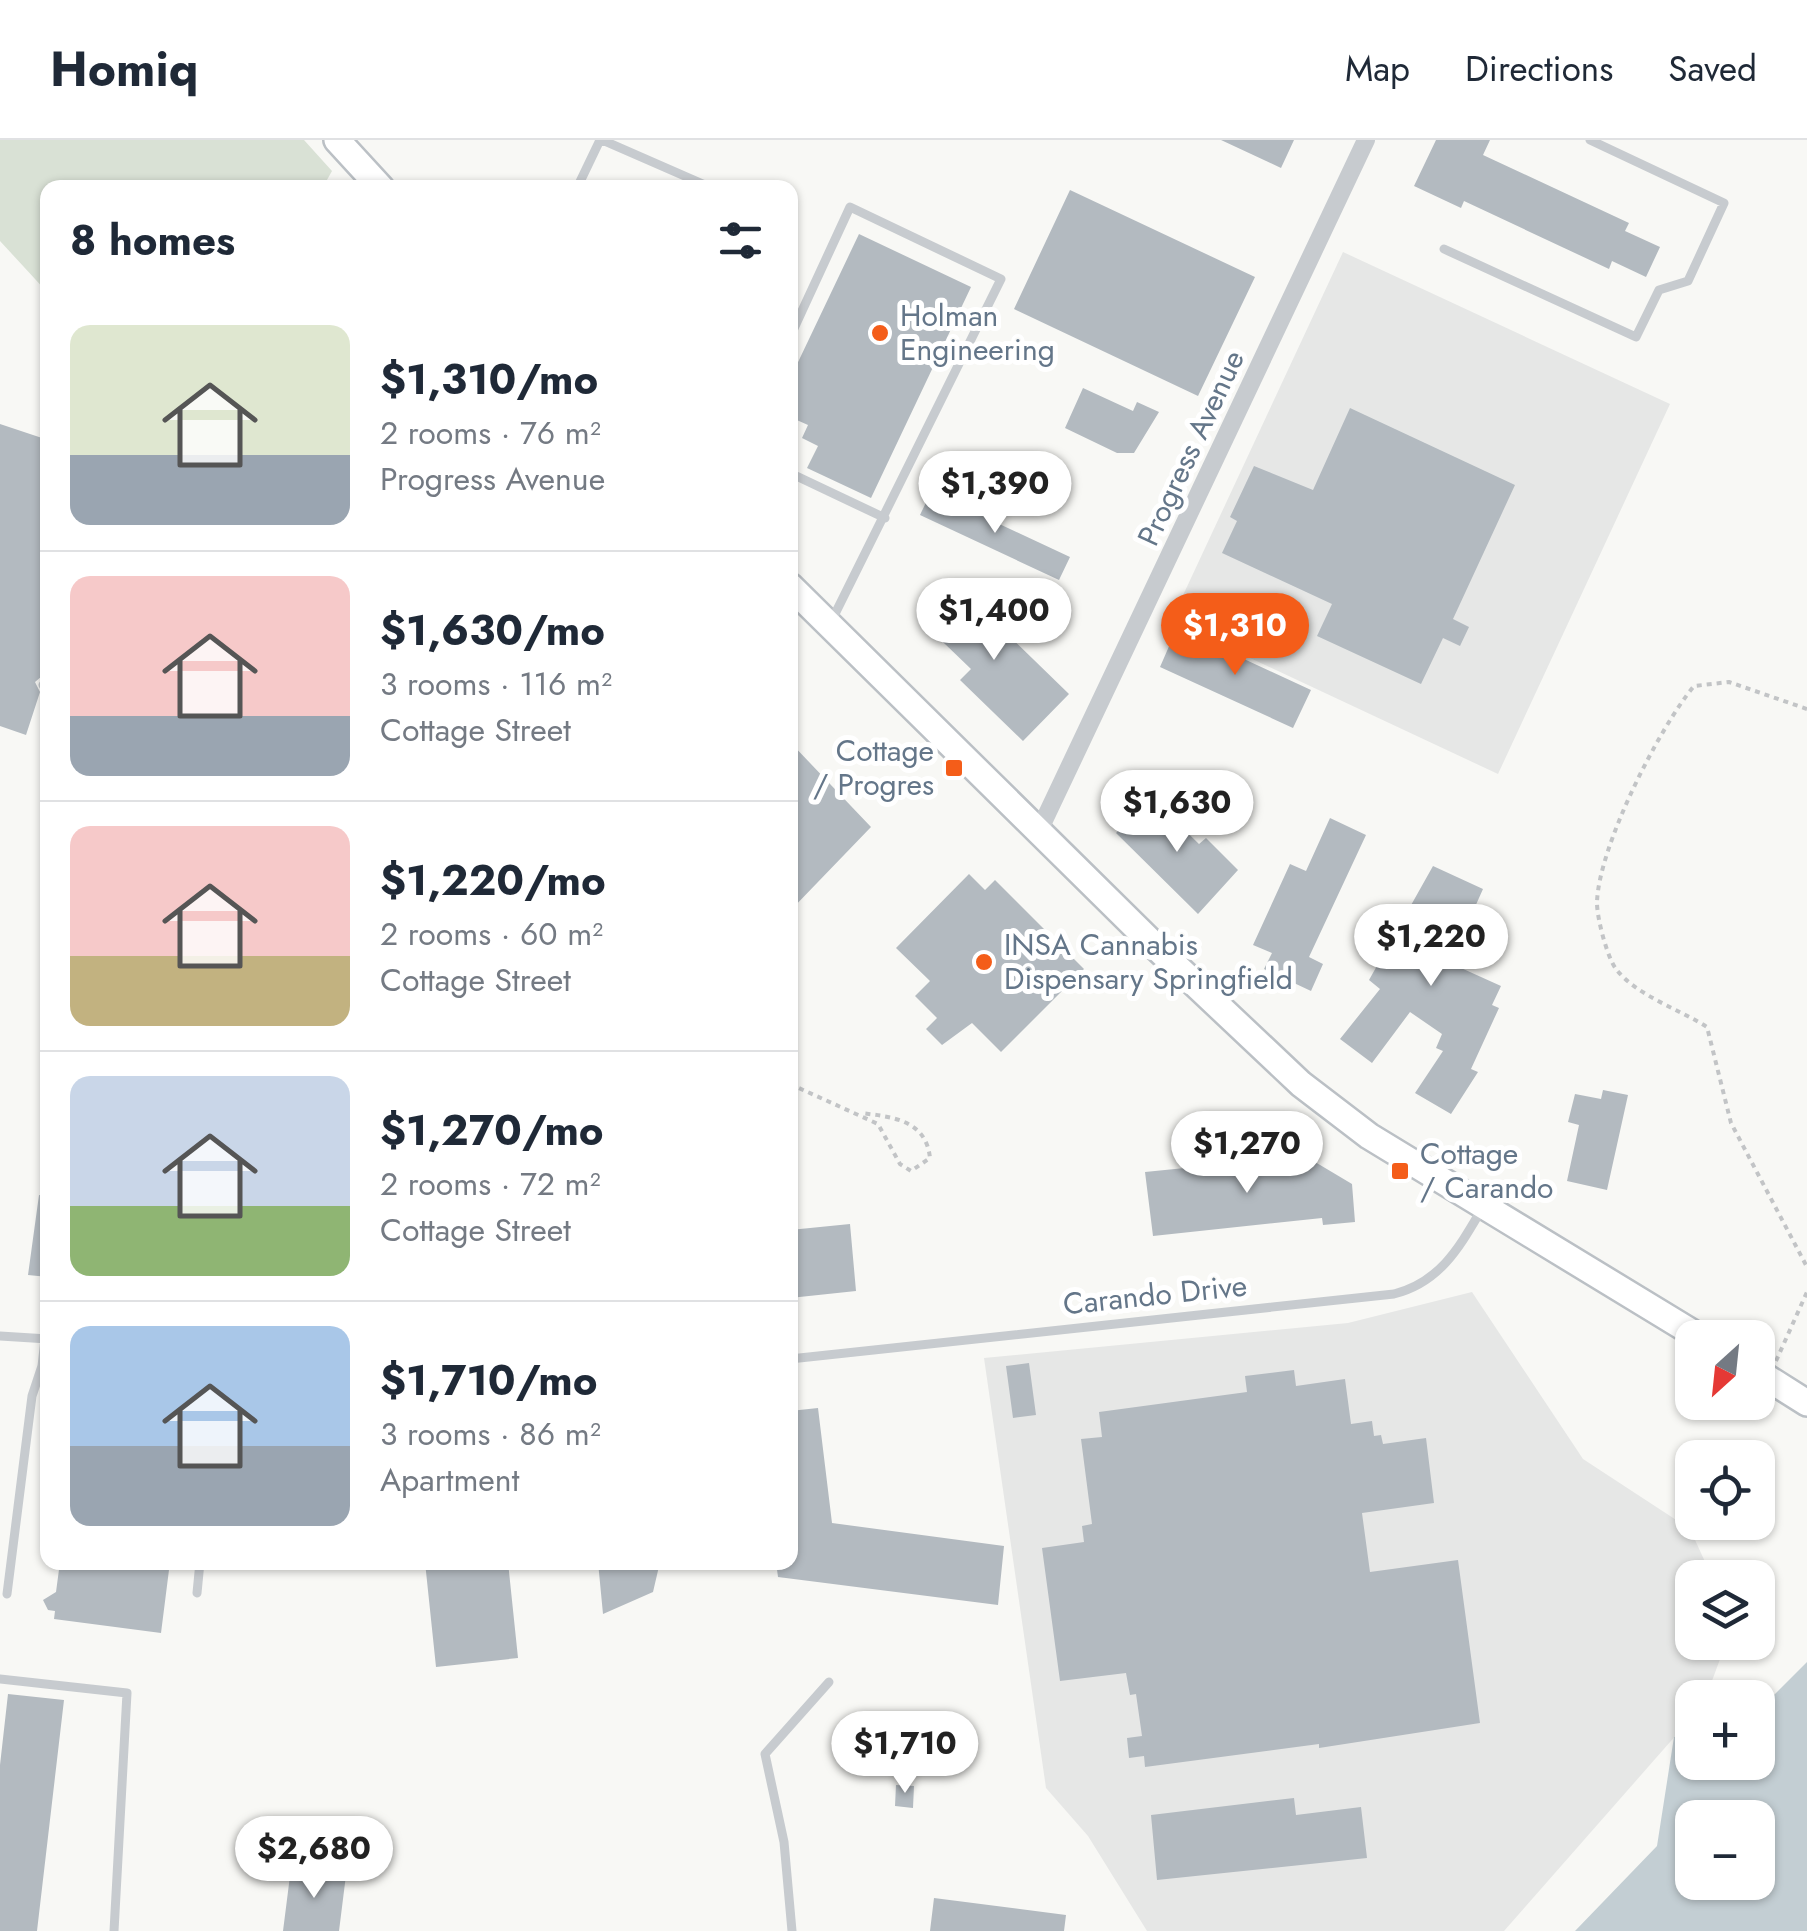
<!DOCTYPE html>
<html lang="en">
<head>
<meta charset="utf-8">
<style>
	:root { --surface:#fff; --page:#f6f6f7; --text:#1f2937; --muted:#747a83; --line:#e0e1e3; --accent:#f45d19 }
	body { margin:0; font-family:Jost,sans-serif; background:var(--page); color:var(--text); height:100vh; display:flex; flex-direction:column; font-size:38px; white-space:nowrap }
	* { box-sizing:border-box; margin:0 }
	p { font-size:32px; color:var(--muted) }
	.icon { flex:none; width:55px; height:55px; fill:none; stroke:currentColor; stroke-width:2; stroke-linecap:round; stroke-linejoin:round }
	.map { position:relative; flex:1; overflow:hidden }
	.panel { position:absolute; left:40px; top:40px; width:758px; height:1390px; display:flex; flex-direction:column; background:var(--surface); border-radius:20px; box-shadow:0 2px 8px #0004 }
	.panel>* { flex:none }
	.needle { width:65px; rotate:207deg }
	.controls { position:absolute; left:1675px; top:1180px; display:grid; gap:20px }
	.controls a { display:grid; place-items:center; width:100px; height:100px; border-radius:20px; background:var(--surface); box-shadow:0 2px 8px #0004; font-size:50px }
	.price { position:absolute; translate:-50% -85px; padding:0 22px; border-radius:35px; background:#fff; color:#222; font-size:32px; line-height:65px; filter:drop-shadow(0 2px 5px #0008) }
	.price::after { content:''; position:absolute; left:50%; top:60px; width:30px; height:22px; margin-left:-15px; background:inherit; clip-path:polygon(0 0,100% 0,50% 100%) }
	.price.current { background:var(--accent); color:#fff }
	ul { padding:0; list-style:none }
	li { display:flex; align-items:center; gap:30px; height:250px; padding:0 30px }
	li+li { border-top:2px solid var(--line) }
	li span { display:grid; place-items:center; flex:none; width:280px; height:200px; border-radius:20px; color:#555 }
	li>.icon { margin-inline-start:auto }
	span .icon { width:120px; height:120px; fill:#fffc; stroke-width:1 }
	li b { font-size:42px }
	h2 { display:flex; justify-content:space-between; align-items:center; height:120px; padding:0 30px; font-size:42px }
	header { display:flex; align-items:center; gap:60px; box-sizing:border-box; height:140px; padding:0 50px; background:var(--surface); border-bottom:2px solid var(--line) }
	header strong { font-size:48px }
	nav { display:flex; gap:55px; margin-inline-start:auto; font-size:35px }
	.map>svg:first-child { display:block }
</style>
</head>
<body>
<header>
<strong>Homiq</strong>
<nav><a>Map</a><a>Directions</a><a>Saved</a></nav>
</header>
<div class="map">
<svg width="1807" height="1791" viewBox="0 0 1807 1791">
	<rect width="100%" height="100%" fill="#f8f8f5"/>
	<path fill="#e6e7e6" d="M1343,112L1670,264L1498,634L1171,481Z
		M1472,1152L1583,1319L1690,1389L1712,1437L1692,1438V1502L1726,1503L1706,1557L1692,1558V1577L1504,1791H1147L1088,1696L1046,1648L984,1218L1348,1183Z"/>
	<path fill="#d9e1d5" d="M0,0H304L332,31L323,47L48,48L47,152L0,101Z"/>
	<path fill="#c3ced3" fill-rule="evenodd" d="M1807,1522V1791H1575L1657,1706L1674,1597L1692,1592V1622H1758V1571ZM1692,1678H1758V1742H1692Z"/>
	<path fill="#b3bac0" d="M1221,0H1294L1281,28Z
		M1436,0H1490L1483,15L1629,83L1625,91L1660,107L1646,137L1612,121L1609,129L1464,61L1461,68L1414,46Z
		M1070,50L1255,137L1198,256L1014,169Z
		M859,94L971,147L871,358L807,328L818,306L802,298L808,285L790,277V239Z
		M1083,248L1133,271L1137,262L1159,272L1134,313H1117L1065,288Z
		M1350,268L1515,345L1453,479L1469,487L1460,506L1443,498L1421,544L1317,496L1332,464L1222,413L1237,381L1230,377L1254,326L1313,350Z
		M0,284L48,300V531L35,542L40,552L26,595L0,586Z
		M931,352L1070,417L1059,440L920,375Z
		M954,442L987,474L991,469L1004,482L999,486L1069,554L1023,601L960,540L971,529L919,479Z
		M1177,488L1311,550L1293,588L1160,527Z
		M790,602L871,687L790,771Z
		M1151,657L1199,704L1206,698L1238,730L1198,774L1116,693Z
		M1330,678L1366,695L1309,817L1323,824L1311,851L1264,829L1272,813L1253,805L1290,724L1306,731Z
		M1433,726L1483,749L1450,823L1501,846L1492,865L1499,868L1471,929L1478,932L1451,974L1415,953L1443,911L1436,908L1442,894L1410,872L1372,923L1340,899L1380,849L1369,840Z
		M969,734L985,750L995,740L1084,829L1001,912L972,883L942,905L926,889L937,878L915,856L930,841L896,808Z
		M1603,950L1628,955L1607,1050L1567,1041L1579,985L1568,982L1575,954L1601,959Z
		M1305,1016L1352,1044L1355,1082L1323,1085L1322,1078L1153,1096L1145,1032Z
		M39,1055L48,1056V1137L28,1135Z
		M850,1084L856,1151L790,1158V1090Z
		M1029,1223L1036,1275L1013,1278L1006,1226Z
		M1294,1230L1296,1246L1345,1239L1351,1284L1372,1281L1374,1296L1381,1295L1383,1304L1426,1298L1434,1363L1362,1373L1370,1432L1458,1420L1480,1583L1319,1608V1604L1145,1627L1144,1616L1129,1618L1127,1598L1142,1596L1136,1554L1130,1555L1126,1533L1060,1541L1042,1408L1084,1402L1082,1386L1092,1384L1081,1299L1102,1297L1099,1272L1247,1252L1245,1236Z
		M818,1268L832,1383L1004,1406L998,1465L778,1437L776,1422H790V1271Z
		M60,1422H170L161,1493L54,1479L55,1471L48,1470L43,1460L56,1452Z
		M425,1422H508L518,1518L436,1527Z
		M598,1422H660L653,1452L603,1474Z
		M8,1554L64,1560L37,1791H0V1625Z
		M896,1645L914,1646L913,1668L895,1666Z
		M1294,1658L1296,1675L1361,1667L1367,1718L1157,1740L1151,1675Z
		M291,1728L346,1735L339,1791H283Z
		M934,1758L1066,1775L1064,1791H930Z"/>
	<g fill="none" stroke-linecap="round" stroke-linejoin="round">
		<defs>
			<path id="secondary" d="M337,0L381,48
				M790,446L1159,810L1301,944L1369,996L1701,1198
				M1758,1232L1807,1263"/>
		</defs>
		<use href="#secondary" stroke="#bbc0c5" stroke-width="30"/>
		<path stroke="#c2c4c6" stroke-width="4" stroke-dasharray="5 5" stroke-linecap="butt" d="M1807,569L1729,542L1694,546C1659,588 1598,708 1597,763C1597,778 1607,817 1616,829C1637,856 1679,869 1707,887L1731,983L1807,1127
			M790,867L797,861
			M790,944L878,984L900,1024L911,1031L930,1018C926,980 893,977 861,973
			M1776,1221L1807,1152"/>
		<path stroke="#c7cbcf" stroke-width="9" d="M602,0L712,48
			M577,48L600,0
			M1444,109L1636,197L1659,150L1688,141L1724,63L1590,0
			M790,197L850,67L1001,139L831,482
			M790,333L885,378
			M43,545L48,546
			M0,1196L48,1199
			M45,1199L42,1226L48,1239
			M790,1219L1394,1154C1441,1142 1460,1106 1483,1067
			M197,1453L200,1422
			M7,1454L32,1256L42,1226
			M0,1539L127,1553L114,1791
			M792,1791L784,1702L765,1614L829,1542"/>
		<path stroke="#c7cbcf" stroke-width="18" d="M1038,693L1366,0"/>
		<use href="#secondary" stroke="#fff" stroke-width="25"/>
	</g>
	<g fill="#f45d19" stroke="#fff" stroke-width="4">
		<circle cx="880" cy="193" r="10"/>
		<rect x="944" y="618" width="20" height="20" rx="5"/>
		<circle cx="984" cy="822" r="10"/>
		<rect x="1390" y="1021" width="20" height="20" rx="5"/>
	</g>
	<g text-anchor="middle" stroke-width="10" stroke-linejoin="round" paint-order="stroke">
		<g font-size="30" fill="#647689" stroke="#fff" text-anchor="start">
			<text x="900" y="186">Holman<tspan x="900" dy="34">Engineering</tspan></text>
			<text x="934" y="621" text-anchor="end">Cottage<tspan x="934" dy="34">/ Progres</tspan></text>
			<text x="1004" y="815">INSA Cannabis<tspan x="1004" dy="34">Dispensary Springfield</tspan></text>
			<text x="1420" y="1024">Cottage<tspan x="1420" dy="34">/ Carando</tspan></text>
		</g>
		<g font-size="30" fill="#647689" stroke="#fff">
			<text transform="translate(1191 308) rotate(-65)" y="10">Progress Avenue</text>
			<text transform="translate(1155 1155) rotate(-6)" y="10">Carando Drive</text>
		</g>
	</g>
</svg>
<div class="controls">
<a><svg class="needle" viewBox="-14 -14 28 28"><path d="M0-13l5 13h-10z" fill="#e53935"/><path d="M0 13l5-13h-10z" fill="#747a83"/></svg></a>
<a><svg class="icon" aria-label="locate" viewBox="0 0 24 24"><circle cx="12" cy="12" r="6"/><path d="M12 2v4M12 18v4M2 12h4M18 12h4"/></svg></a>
<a><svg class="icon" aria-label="layers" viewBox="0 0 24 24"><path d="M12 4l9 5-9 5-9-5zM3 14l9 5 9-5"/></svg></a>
<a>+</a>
<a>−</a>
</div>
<b class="price" style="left:995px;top:396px">$1,390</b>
<b class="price" style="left:994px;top:523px">$1,400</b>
<b class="price current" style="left:1235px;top:538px">$1,310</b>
<b class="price" style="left:1177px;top:715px">$1,630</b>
<b class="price" style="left:1431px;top:849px">$1,220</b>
<b class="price" style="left:1247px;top:1056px">$1,270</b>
<b class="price" style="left:905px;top:1656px">$1,710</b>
<b class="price" style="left:314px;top:1761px">$2,680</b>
<section class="panel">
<h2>8 homes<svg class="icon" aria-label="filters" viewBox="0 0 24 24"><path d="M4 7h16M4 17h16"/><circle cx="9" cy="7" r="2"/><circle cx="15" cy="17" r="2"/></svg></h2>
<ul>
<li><span style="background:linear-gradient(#dfe7d0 65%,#9aa5b1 0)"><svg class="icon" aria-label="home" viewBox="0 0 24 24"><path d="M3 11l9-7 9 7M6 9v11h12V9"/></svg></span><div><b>$1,310/mo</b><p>2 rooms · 76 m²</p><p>Progress Avenue</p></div></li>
<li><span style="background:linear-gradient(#f6c9c9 70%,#9aa5b1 0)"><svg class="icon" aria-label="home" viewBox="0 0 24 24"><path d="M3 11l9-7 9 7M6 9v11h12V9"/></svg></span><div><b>$1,630/mo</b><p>3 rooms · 116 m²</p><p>Cottage Street</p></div></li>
<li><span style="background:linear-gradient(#f6c9c9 65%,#c2b280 0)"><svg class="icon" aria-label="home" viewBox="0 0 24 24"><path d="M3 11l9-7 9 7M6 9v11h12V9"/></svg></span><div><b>$1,220/mo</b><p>2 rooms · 60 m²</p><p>Cottage Street</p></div></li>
<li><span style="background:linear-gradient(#c9d6e8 65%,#8fb573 0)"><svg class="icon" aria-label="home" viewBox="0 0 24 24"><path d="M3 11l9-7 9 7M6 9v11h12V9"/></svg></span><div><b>$1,270/mo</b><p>2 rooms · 72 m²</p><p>Cottage Street</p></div></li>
<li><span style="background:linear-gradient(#a9c7e8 60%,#9aa5b1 0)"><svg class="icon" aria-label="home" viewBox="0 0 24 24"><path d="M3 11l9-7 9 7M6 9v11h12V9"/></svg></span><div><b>$1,710/mo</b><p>3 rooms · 86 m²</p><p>Apartment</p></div></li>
</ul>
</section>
</div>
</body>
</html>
